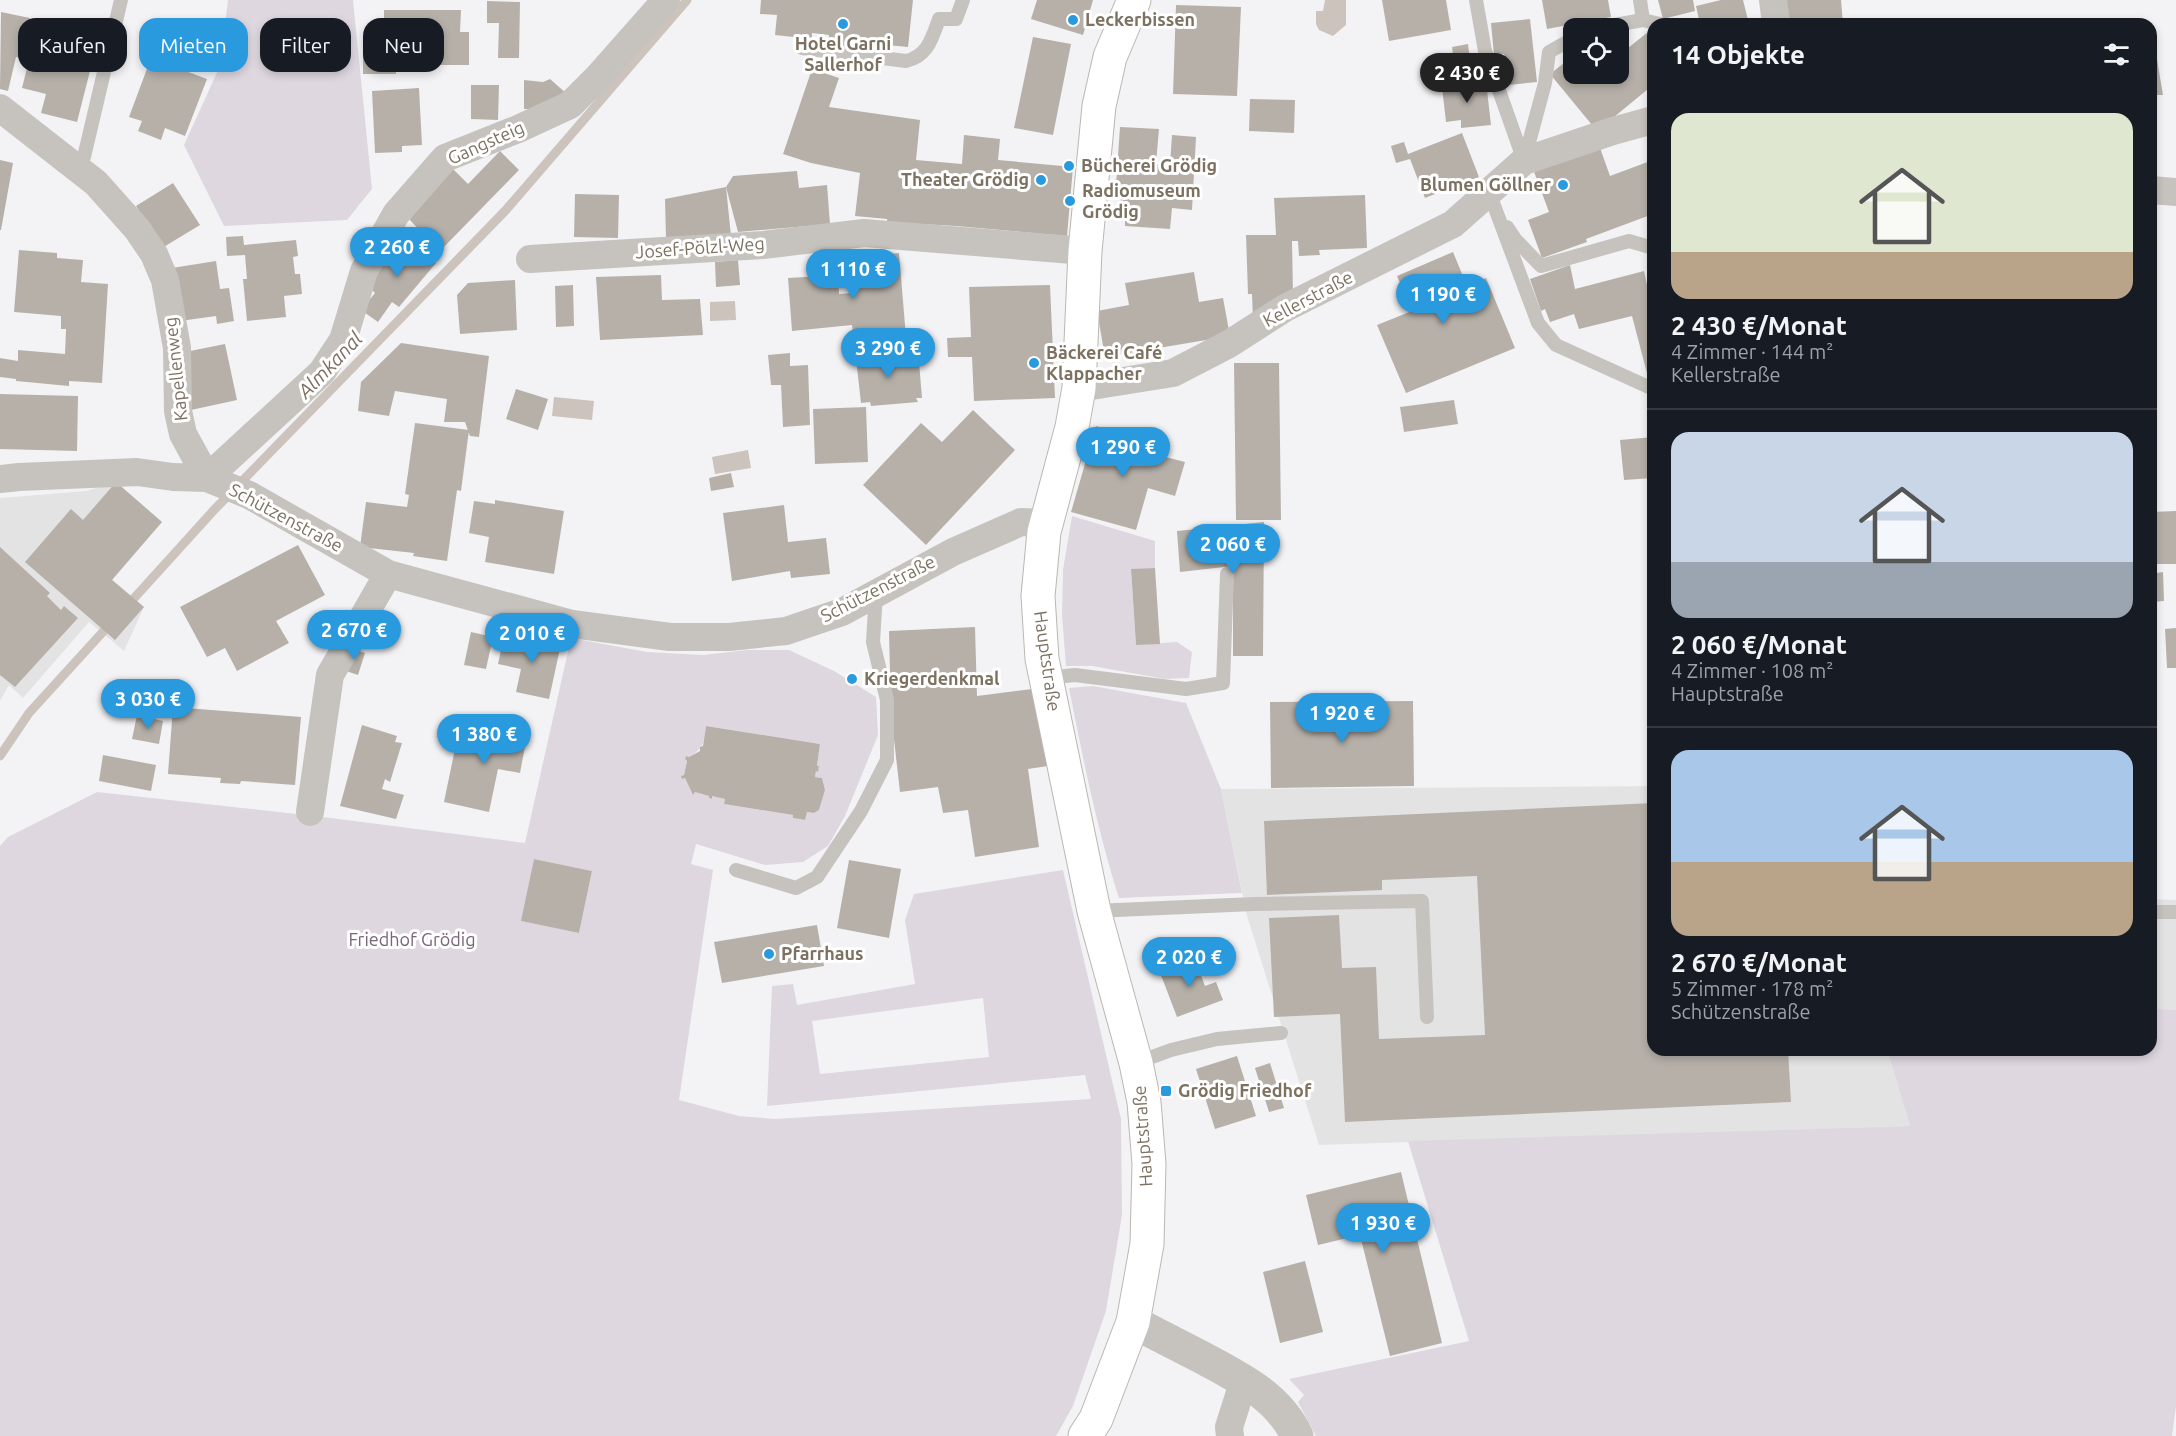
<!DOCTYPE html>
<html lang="de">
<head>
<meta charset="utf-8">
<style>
	:root { --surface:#171b24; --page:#242831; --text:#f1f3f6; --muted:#9ea1a6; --line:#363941; --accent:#2a9adf }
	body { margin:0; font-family:Ubuntu,sans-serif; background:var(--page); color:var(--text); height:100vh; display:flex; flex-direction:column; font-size:22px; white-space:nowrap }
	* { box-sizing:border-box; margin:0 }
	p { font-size:20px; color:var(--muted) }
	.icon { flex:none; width:33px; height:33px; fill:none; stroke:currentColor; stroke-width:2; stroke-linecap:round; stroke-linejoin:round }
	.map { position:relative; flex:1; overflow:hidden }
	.side { position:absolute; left:1647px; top:18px; width:510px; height:1038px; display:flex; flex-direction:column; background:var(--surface); border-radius:18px; box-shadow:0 3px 9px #0003 }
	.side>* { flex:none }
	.banner { position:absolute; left:18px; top:18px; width:570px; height:54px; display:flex; gap:12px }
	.controls { position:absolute; left:1563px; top:18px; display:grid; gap:12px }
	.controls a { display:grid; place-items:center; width:66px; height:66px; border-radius:12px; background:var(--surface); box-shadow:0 3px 9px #0003; font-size:30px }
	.price { position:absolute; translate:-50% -51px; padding:0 14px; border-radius:21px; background:var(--accent); color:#fff; font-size:20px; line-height:39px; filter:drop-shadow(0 2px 3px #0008) }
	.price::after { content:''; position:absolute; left:50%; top:36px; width:18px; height:14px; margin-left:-9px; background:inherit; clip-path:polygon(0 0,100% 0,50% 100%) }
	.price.current { background:#222; color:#fff }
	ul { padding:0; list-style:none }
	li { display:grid; align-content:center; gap:12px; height:318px; padding:0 24px }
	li+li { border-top:2px solid var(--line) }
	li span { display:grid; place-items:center; height:186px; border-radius:18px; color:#555 }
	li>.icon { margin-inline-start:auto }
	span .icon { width:108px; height:108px; fill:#fffc; stroke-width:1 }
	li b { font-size:26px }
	h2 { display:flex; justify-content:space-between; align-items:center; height:72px; padding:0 24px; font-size:26px }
	.pill { padding:0 21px; border-radius:18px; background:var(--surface); box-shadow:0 3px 9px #0003; font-size:21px; line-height:54px }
	.pill.current { background:var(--accent); color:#fff }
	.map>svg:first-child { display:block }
</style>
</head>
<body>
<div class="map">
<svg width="2176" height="1436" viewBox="0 0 2176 1436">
	<rect width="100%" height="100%" fill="#f3f3f6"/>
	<path fill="#e4e3e4" d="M116,482L162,522L112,579L144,607L124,651L89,622L23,698L9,685L0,701V498L86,491Z
		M1653,786V1050H1887L1910,1126L1319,1145L1247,916L1221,789Z
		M2151,899L2176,900V1010L2151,1008Z"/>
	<path fill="#ded7e0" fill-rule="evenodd" d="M228,0H353L372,189L347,220L224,226L184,145L220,66Z
		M1072,516L1155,541V568L1131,570L1136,645L1177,642L1192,652L1189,678L1165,679L1092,666H1066L1062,615L1063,570Z
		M571,638L647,652L703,655L747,650H789L834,671L876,697L878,735L845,816L828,846L803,862L765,865L696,844L691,864L713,870L679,1100L739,1116L775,1119L1091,1099L1085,1075L767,1106L772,986L793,984L797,1005L915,984L905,920L914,894L1063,870L1121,1119L1122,1215L1106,1311L1073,1406L1056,1436H0V846L8,837L97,792L323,817L525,843ZM706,726L820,744L817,766H819L818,771H816L815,777L822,778L825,790L819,810L814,813L807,812L805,820L793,818V815L724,804L725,799L712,796L711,799L709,798V796L695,792L693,795L685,778H682L681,776L684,775L687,761L685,759L686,756L689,757C705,748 703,743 706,726ZM534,859L592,871L579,933L522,921ZM983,998L989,1057L820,1074L812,1021Z
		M1093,686L1186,703L1221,789L1242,893L1119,898C1097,829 1083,759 1069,688Z
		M2151,1008L2176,1010V1406L2172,1436H1316L1298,1402L1304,1395L1289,1379L1469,1341L1408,1141L1910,1126L1887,1050H2151Z"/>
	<path fill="#cbc3bc" d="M1325,0H1346V25L1333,36L1319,30L1316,24V11H1323Z
		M735,301L736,320L710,321V302Z
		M554,397L594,401L592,420L552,416Z
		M748,450L751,468L715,474L712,457Z"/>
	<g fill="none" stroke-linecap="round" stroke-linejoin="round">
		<path stroke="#cbc3bc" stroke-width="9" d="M127,606L214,510L505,211L687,0
			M0,756L29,713L111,623"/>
	</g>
	<path fill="#b6b0a9" d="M761,0H913L908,47L887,45L886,53L828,48L829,35L812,33V39L775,35L777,15L760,14Z
		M1037,0H1093L1083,35L1031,19Z
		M1382,0H1446L1451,30L1389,41Z
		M1542,0H1608L1611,17L1547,29Z
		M1658,0H1693L1695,11L1663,19Z
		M1721,0H1743L1749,24H1700L1696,6Z
		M1785,0H1841L1843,24H1787Z
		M487,1L520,2L519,58H498L499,23H487Z
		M1176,5L1241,7L1237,96L1173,94Z
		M384,10H461L460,32H469V65H396V74H363V47H384Z
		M1,12L30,18L22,58L16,57L8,91L0,89Z
		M1530,19L1537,82L1508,85L1504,54L1494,55L1491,23Z
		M1653,28V85L1597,131L1550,74L1574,55V74H1618V56Z
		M212,33L227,35L223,61L207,59Z
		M1033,37L1071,44L1053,135L1014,128Z
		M2151,41H2154L2163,95H2151Z
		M1468,44L1470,60L1454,63L1452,47Z
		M53,52L72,57L70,66L90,71L77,122L41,113L46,94L22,88L30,56L51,61Z
		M151,58L207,79L185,136L165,128L161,140L138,131L142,121L129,117Z
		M812,69L839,78L829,107L920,120L916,160L962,164L964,135L1000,139L998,160L1073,167L1067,236L956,226L903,223L888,226L887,219L855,216L860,173L811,163L783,154Z
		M550,79L567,94L546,109H524V80L543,82Z
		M1486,81L1491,125L1461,128V120L1446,122L1442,87Z
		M471,85H499L498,120L471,119Z
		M419,88L422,145L402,146V152L375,153L372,91Z
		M1250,99L1295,100L1294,133L1249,131Z
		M1120,127L1159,129L1156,164L1170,165L1172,135L1196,137L1192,210L1172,208L1170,229L1125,226V211L1120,210L1122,186L1116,185Z
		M1462,133L1479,177L1425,198L1410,159L1396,163L1391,146L1404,142L1408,154Z
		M1599,145L1610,176L1653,160V214L1586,239L1587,242L1542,258L1528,220L1549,212L1533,169Z
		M500,151L519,170L440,251L405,215L452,168L468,184Z
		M0,160L13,163L1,230H0Z
		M797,171L799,188L827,185L830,224L738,232L726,187L733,176Z
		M173,183L200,225L162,248L136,206Z
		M726,187L731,236L666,238L665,199Z
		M575,194L619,195L618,238L574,237Z
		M1365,195L1367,248L1319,250L1320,255L1299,256L1298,241H1292L1293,294L1253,321L1252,294H1248L1246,235H1276L1274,198Z
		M401,235L436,263L399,307L392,302L378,322L361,310L375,293L368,286Z
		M243,236L244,245L296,240L298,256L293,257L295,274H300L302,294L284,296L286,317L247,321L243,279H247L245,255L227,256L226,237Z
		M19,250L57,253V258L83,260L81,282L108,284L102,383L69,381V386L16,381V379L0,377V358L18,361V350L65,354L66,329H61V316L14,312Z
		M1453,252L1467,286L1486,278L1515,348L1406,393L1377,325L1412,311L1397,276Z
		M899,253L906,337L854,341L852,325L792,331L788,278L838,275L839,294L852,293L848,258Z
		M738,260L740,285L716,287L715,262Z
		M216,261L220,289L229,288L234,321L217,324L216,316L180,321L172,268Z
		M1570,265L1575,289L1644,271L1647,285L1653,283V376L1648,377L1632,316L1579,329L1574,314L1550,322L1545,309L1541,311L1530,279Z
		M1194,272L1199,302L1223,298L1230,336L1105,357L1097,311L1129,305L1125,283Z
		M661,275L662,300L700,299L703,335L600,340L596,277Z
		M515,280L517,330L460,334L457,295L468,283Z
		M573,285L574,326L556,327L555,286Z
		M1050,285L1055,398L974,401L972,357H948L947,338L971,337L969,287Z
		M401,343L489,356L479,437L470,436L465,422H444L447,399L395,391L389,416L358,411L361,382Z
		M225,344L237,400L191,410L180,353Z
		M855,350L919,362L922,398H916L918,402L871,406L870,402L861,403Z
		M790,353V366L808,365L810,425L783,427L781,385H771L768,355Z
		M1234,363H1279L1281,520H1236Z
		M516,389L548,399L538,430L506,419Z
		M0,394L78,396L77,451L0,449Z
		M1454,400L1458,424L1404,432L1400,407Z
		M866,407L868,462L815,464L813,409Z
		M973,410L1015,450L926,545L863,485L921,423L942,442Z
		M415,423L469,430L461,491L457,490L447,561L413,556L414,553L360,547L366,502L407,507L409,495L405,494Z
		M1096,426L1160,445L1158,455L1185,462L1175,496L1148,488L1136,530L1071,512Z
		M1653,437V478L1624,480L1620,440Z
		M731,473L734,487L711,491L709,478Z
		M116,482L162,522L112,580L144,607L115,640L25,562L71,509L83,520Z
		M495,500L564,511L554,574L485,562L489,537L469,533L474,501L495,504Z
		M784,505L788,542L826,538L830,574L791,578L790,571L732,581L723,513Z
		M2176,511V564H2157V573L2163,572L2164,601L2151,602V512Z
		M1264,522L1263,656H1233V566L1180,572L1177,531Z
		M298,545L325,595L276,621L289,643L237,671L225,648L207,657L180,607Z
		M0,547L50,593L47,596L61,610L64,606L78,618L15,687L0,675Z
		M1155,568L1160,644L1136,645L1131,569Z
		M975,627L977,696L1032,689L1048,766L1028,769L1039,847L975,857L968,810L943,813L938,787L900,792L891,713L889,631Z
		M2176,628V668H2167L2165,629Z
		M471,632L493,637L486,669L464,665Z
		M504,637L526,642L527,637L561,644L549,699L516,692L521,669L498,664Z
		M349,648L365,653L358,675L343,670Z
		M1413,701L1414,786L1271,788L1270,702Z
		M173,707L301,717L295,785L241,781L240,784L220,783L221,778L168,774Z
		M137,715L163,721L159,744L132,739Z
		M485,721L528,731L520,773L498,769L489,812L444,802L457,739L480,745Z
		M362,725L397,736L395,742L402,743L390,782L385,779L382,789L404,795L396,819L340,806Z
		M706,726L820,744L817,766H819L818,772L816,771L815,777L822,778L825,790L819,810L814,813L807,812L805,820L793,818V815L724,804L725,799L712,796V799L709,798V796L695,792L693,795L685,778L682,779L681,776L684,775L687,761L685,759L686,756L689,757L700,751V747L703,746Z
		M103,755L156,765L151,791L99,781Z
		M1653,803V1050H1788L1791,1102L1345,1122L1340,1014L1274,1017L1269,918L1339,915L1342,968L1376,967L1379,1039L1485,1035L1477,876L1382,880V890L1267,895L1264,821Z
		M534,859L592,871L579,933L521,921Z
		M849,860L901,869L889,938L837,928Z
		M817,925L824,966L722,983L714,942Z
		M1194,957L1205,986L1216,982L1223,1000L1177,1017L1159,970Z
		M1237,1056L1256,1116L1215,1129L1196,1069Z
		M1270,1063L1284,1108L1269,1112L1255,1068Z
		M1401,1172L1442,1343L1390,1356L1360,1235L1318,1245L1306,1195Z
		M1305,1261L1323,1332L1280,1343L1263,1272Z"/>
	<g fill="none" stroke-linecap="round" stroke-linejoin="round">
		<defs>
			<path id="secondary" d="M1085,1436L1096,1419L1133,1322L1147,1244L1149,1164L1144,1102L1136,1063L1094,911L1046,678L1042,659L1038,596L1044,532L1072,427L1079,388L1085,251L1099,106L1110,57L1134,0"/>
		</defs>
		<use href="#secondary" stroke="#bbb7b1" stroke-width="35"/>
		<path stroke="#c6c3bf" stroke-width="14" d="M1476,0L1485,51L1524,161L1545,83L1549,52L1574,38
			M1640,0L1643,20
			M1598,28L1643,20L1660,24
			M802,48L906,61C928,56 932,38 939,19H956L963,0
			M77,167L84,157L121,0
			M1489,192L1538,323L1556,345L1653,389
			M1507,227L1515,239L1541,266L1629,241L1653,248
			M1046,678L1075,675L1186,689L1223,683L1227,574
			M736,870L796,888L817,877L861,811L887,760V700L873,642L876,593
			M1094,911L1254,904L1422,901L1427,1017
			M2151,912H2176
			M1136,1063L1171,1050L1217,1039L1281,1033"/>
		<path stroke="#c6c3bf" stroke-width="28" d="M1773,0L1776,24
			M0,108L96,183L137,229L154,254L165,280L177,348L178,411L183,434L207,478
			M2151,190L2176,192
			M530,259L763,245L864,233L1085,251
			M1079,388L1173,373L1229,344L1285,308L1453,224L1524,161L1613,131L1653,120
			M207,478L322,372L343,340L364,271L396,214L445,158L518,129L570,105L597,78L666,0
			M0,479L19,477L137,472L173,477L207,478L249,495L388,574L572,624L670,637H729L786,631L842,612L953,552L1021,522L1046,523
			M310,812L330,675L388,574
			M1230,1436L1229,1427L1244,1380"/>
		<path stroke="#c6c3bf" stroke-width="33" d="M1133,1322C1156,1334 1180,1346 1203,1358C1240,1378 1278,1396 1297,1436"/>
		<use href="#secondary" stroke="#fff" stroke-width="33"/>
	</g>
	<g fill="#2a9adf" stroke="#fff" stroke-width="2">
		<circle cx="1073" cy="20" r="6"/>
		<circle cx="843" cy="24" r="6"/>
		<circle cx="1069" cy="166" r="6"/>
		<circle cx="1041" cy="180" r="6"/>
		<circle cx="1563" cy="185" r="6"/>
		<circle cx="1070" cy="201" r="6"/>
		<circle cx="1034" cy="363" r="6"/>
		<circle cx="852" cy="679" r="6"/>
		<circle cx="769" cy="954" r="6"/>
		<rect x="1160" y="1085" width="12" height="12" rx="3"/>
	</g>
	<g text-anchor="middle" stroke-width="6" stroke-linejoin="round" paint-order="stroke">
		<g font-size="18" font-weight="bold" fill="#7d7262" stroke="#fff" text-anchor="start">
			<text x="1085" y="26">Leckerbissen</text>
			<text x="843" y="50" text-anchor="middle">Hotel Garni<tspan x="843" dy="21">Sallerhof</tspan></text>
			<text x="1081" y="172">Bücherei Grödig</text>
			<text x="1029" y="186" text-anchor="end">Theater Grödig</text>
			<text x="1551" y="191" text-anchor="end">Blumen Göllner</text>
			<text x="1082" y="197">Radiomuseum<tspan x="1082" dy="21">Grödig</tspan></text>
			<text x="1046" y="359">Bäckerei Café<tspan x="1046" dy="21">Klappacher</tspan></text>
			<text x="864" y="685">Kriegerdenkmal</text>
			<text x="781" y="960">Pfarrhaus</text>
			<text x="1178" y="1097">Grödig Friedhof</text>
		</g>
		<g font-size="18" fill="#7d7262" stroke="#fff">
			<text transform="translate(486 143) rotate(-24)" y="6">Gangsteig</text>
			<text transform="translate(700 248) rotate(-4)" y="6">Josef-Pölzl-Weg</text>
			<text transform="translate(1308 299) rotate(-28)" y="6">Kellerstraße</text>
			<text transform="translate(176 369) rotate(-96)" y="6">Kapellenweg</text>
			<text transform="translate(286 518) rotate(28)" y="6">Schützenstraße</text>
			<text transform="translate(878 589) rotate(-27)" y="6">Schützenstraße</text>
			<text transform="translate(1047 661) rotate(82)" y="6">Hauptstraße</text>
			<text transform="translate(1143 1136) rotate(-94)" y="6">Hauptstraße</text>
		</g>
		<g font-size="18" fill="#79647a" stroke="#fff">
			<text x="412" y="946">Friedhof Grödig</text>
		</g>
		<g font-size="20" font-style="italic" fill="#7f6e61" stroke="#fff">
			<text transform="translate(330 365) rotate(-46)" y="7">Almkanal</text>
		</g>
	</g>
</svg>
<div class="controls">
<a><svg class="icon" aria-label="locate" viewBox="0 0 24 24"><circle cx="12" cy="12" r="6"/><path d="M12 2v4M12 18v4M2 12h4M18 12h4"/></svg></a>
</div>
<b class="price current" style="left:1467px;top:104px">2 430 €</b>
<b class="price" style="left:397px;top:278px">2 260 €</b>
<b class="price" style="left:853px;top:300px">1 110 €</b>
<b class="price" style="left:1443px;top:325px">1 190 €</b>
<b class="price" style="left:888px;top:379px">3 290 €</b>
<b class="price" style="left:1123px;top:478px">1 290 €</b>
<b class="price" style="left:1233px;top:575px">2 060 €</b>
<b class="price" style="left:354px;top:661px">2 670 €</b>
<b class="price" style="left:532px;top:664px">2 010 €</b>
<b class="price" style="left:148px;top:730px">3 030 €</b>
<b class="price" style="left:1342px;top:744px">1 920 €</b>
<b class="price" style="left:484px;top:765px">1 380 €</b>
<b class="price" style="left:1189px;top:988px">2 020 €</b>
<b class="price" style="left:1383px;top:1254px">1 930 €</b>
<div class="banner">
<a class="pill">Kaufen</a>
<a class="pill current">Mieten</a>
<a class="pill">Filter</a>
<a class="pill">Neu</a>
</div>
<section class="side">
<h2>14 Objekte<svg class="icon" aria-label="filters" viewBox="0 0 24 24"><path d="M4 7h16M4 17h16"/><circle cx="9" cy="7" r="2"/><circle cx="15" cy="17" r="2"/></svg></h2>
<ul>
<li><span style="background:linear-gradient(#dfe7d0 75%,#b9a48a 0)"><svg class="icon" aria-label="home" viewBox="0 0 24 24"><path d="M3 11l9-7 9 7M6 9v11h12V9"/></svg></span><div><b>2 430 €/Monat</b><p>4 Zimmer · 144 m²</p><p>Kellerstraße</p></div></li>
<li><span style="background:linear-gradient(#c9d6e8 70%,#9aa5b1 0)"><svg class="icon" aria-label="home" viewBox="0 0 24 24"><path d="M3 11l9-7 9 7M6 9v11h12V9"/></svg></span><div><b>2 060 €/Monat</b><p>4 Zimmer · 108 m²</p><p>Hauptstraße</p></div></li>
<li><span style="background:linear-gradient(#a9c7e8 60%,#b9a48a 0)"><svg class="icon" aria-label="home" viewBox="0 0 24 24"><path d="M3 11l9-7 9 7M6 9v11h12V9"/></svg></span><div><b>2 670 €/Monat</b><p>5 Zimmer · 178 m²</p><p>Schützenstraße</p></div></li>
</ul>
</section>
</div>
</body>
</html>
